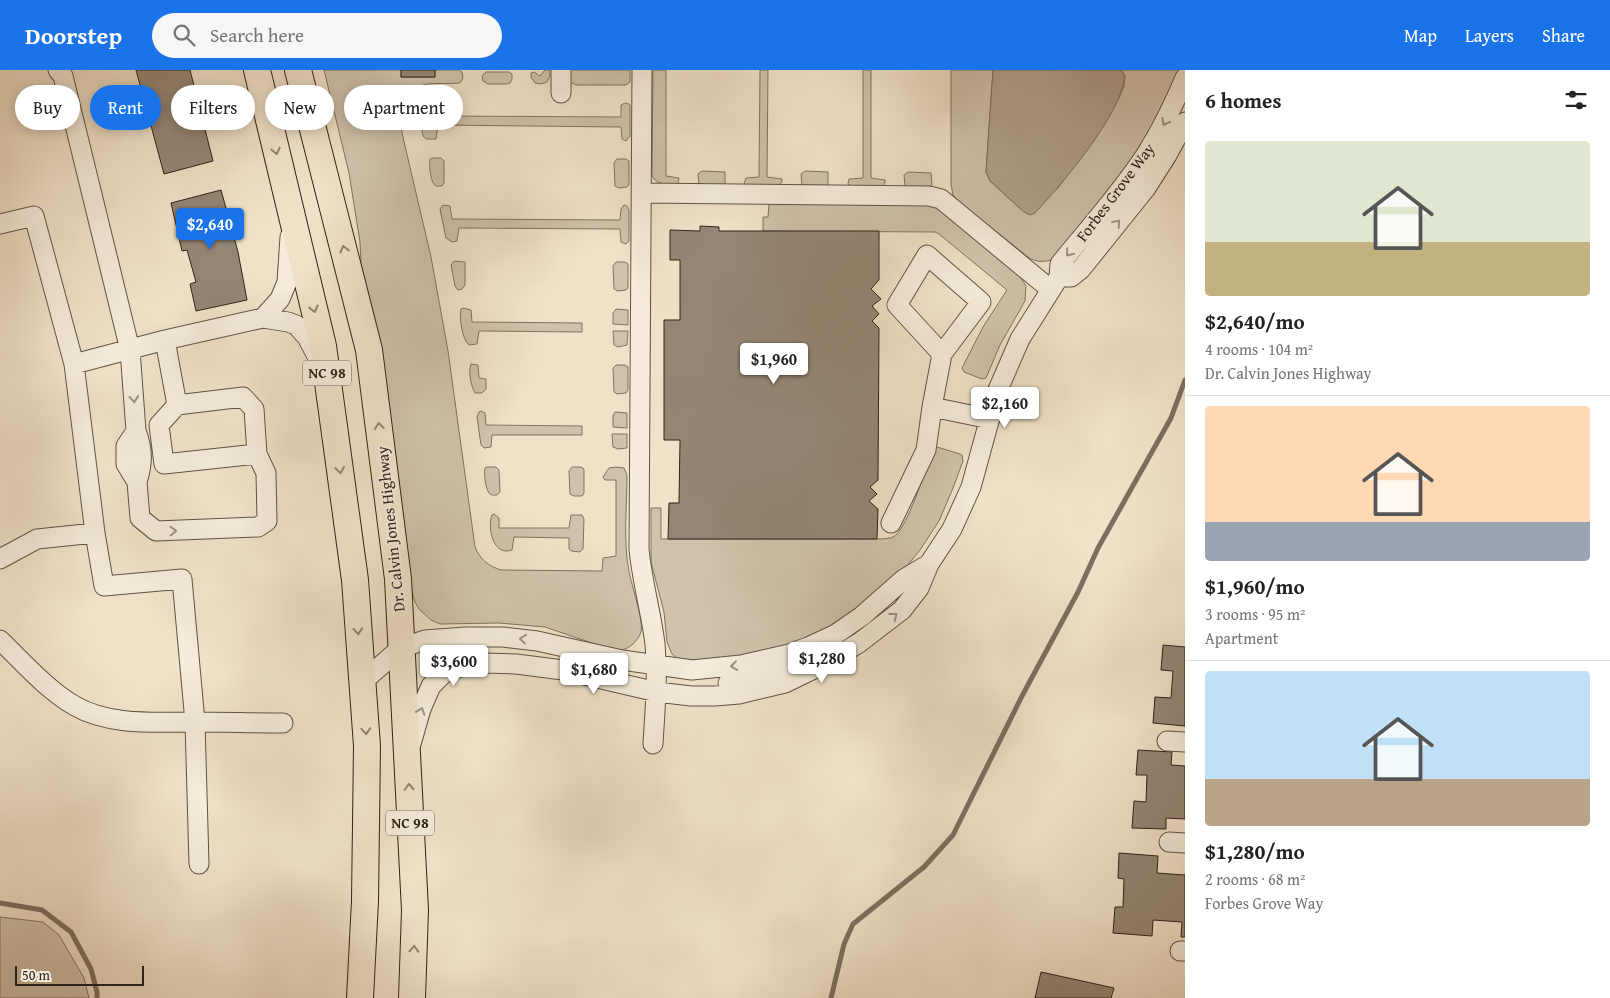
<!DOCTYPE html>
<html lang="en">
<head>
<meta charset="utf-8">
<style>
	:root { --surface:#fff; --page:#f6f6f6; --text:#222; --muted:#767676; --line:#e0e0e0; --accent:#1a73e8 }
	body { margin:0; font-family:"Gentium Book Plus",serif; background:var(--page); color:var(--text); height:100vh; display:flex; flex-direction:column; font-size:19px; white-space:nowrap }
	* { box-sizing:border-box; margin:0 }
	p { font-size:16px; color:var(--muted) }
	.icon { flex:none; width:28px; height:28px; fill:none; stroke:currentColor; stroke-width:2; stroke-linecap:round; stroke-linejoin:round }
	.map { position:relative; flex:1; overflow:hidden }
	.side { display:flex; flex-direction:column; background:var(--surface); width:425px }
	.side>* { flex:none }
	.guide { position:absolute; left:15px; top:15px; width:475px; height:45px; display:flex; gap:10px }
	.scale { position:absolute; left:15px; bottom:12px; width:129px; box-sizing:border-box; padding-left:5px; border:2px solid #30231b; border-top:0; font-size:14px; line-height:18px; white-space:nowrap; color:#30231b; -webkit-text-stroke:4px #f5ecdb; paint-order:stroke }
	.price { position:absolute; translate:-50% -42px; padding:0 11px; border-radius:5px; background:#fff; color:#222; font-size:16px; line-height:32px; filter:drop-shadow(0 1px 2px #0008) }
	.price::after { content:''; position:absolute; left:50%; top:30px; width:15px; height:11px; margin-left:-8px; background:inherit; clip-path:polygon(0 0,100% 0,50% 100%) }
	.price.on { background:var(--accent); color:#fff }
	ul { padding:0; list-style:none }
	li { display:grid; align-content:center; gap:10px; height:265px; padding:0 20px }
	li+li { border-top:1px solid var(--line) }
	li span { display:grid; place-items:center; height:155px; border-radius:5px; color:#555 }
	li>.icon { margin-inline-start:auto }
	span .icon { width:90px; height:90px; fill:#fffc; stroke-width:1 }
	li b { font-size:21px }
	h2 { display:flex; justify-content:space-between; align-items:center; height:60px; padding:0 20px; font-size:21px }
	.tag { padding:0 18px; border-radius:22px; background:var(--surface); box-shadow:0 2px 12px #0003; font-size:18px; line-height:45px }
	.tag.on { background:var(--accent); color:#fff }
	header { display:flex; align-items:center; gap:30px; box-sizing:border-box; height:70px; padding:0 25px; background:var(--accent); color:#fff }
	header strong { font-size:24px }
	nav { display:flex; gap:28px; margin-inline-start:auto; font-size:18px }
	.search { width:350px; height:45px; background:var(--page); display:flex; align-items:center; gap:12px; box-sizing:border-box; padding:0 18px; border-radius:28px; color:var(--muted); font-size:19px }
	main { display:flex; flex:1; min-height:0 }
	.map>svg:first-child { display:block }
</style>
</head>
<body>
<header>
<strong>Doorstep</strong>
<div class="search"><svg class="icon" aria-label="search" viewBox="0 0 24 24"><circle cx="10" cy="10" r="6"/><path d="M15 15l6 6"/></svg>Search here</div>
<nav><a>Map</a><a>Layers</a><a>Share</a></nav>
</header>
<main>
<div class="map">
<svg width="1185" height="928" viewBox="0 0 1185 928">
	<rect width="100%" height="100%" fill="#f0e2c8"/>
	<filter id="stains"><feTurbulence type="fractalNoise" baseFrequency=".004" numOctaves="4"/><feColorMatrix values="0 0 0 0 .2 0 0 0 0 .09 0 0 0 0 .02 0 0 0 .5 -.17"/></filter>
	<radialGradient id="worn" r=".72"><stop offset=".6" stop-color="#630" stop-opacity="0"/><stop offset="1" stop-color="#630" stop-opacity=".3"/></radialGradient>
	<path fill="#cfc2ab" stroke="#807263" d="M324,0H401V7H435V0H459L462,2L463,8L460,13C449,14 439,13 428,14C404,18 398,42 402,63L431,187L448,281L475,477C480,489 488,496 501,500L602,501L603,488L616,486V410H605L603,407L609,398L616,397L624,398L627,405C627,435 623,472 629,501C631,514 644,551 641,562C637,573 627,581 615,581L545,557L499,553L440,554L431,550L419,539L415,532L410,515L389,345L361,194L360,172L349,103Z
		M545,0H550V6L547,12L541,14L535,13L531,7V3L534,2L540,6Z
		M568,0H630V12L626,15H576L570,12Z
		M653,0H666V106L679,108L678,114C667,114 658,116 652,106Z
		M760,0H768L767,107L782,109V112L778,116H747L744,113L746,108L759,107Z
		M863,0H871V108L885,110V113L882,117H851L848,114L849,109L863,108Z
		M951,0H993L986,102L990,111L1024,142L1058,118L1095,68L1119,28L1124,16L1125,6L1121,0H1181L1143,78L1054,189C1045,192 1037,193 1028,187L958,131L953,125L951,114Z
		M486,2H509L512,4V9L510,13L507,14H488L483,11L482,6Z
		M432,32H443L445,36V46L621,47V35L625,33L629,34L630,36V66L626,71L622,69L621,57L438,55L436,69H426L423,66L419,43L424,36Z
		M432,88H441L444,91V113L442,116C438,116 436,117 434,114C430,109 429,94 430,89Z
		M617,89H626L629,91V114L627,117L619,118L615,116L614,93Z
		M702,101L725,102V116L699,115L698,104Z
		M805,101L828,102V116L802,115L801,104Z
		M908,102L931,103L932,115L928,117L905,116L904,105Z
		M769,133L924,134L935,136L942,141L1019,205L1026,216L1025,231L1000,275L986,308L982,309L964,302L962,298L983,257L1007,220L939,164L935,162L763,161V147H768Z
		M443,135L450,136L452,149L620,150L621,139L624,135L627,136L629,140V171L626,174L621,172L620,159L459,158L457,171L452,172L446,168L440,139Z
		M454,191L465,192V215L462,219L458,220L455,216L451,195Z
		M616,192H625L628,194V218L626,220L618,221L614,219L613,196Z
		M463,238L471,240L472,252L582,253V262L479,261L477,274L469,275C462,269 459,248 461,239Z
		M616,239L628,240V255L613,254V243Z
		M613,261H628L627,275L618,277L614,275Z
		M471,294L478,295L479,308L486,309V319L482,323H475C471,316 468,302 471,294Z
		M616,295H625L628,297V320L626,323L617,324L614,322L613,298Z
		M481,341L485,343L486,355L582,356V365H492L491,377L484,378L481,375L477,347L479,342Z
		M615,342L627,343V358L613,357V346Z
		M612,364H627V378L618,379L613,377Z
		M937,377L960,384L962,385L963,391L953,418L939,451L920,480L898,507L826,563L766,585L698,592L678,589L672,584L667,572L664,542L651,492V438H661V469H877C881,469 888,469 893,467C906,462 928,393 934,378Z
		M487,397H496L499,400L500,422L497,425C494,425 491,426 489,423C485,418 484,403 485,398Z
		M572,397H581L584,399V423L582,426H574L570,424L569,401Z
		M494,444L499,448V458H569L571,445H582L584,449L583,479L580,482L571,481L569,479V468L514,467L512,480C493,487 487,457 492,445Z
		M0,847L43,852L59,865L84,908L89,928H0Z"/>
	<path fill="#afa18d" stroke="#7c6f5f" d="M993,0H1121L1125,6C1121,45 1062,114 1035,143L1030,145L1024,142L990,111L986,102Z"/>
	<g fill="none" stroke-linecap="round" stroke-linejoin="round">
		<path stroke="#7c6f5f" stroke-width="5" d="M0,833L42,840L71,862L91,899L97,922V928
			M831,928L844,874L853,854L924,797L953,765L1022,626L1078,522L1098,478L1171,348L1185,310"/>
	</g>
	<path fill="#948675" stroke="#30231b" d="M136,0H190L213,91L164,104Z
		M401,0H435V7H401Z
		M221,120L238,182L247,230L196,241L190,214L196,212L187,180L182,181L171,133Z
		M700,156L719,157V161H879V210L871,219L881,229L872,236L879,244L872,251L879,258L878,410L870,417L877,424L869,431L878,439L877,469H668L669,433H679L680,370H664V250H680V190H670V160L700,161Z
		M1163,575L1185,577V656L1153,653L1155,627L1171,628L1173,601L1161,600Z
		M1138,680L1172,682L1171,695L1185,696V749L1166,748V759L1132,758L1134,731L1146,732L1147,705H1136Z
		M1119,783L1158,786L1157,803L1185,805V867H1181L1182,852L1153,850L1152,866L1113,863L1115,837H1123L1124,809L1118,808Z
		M1041,902L1114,918L1111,928H1035Z"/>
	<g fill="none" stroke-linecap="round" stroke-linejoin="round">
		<defs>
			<path id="minor" d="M58,0L63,6L130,280L136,361L126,376V394L137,412L140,448L156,461L258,457L267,451L266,403L257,384
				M642,0L639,479C642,511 651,542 655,574C658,607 655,640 653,674
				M561,23V0
				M641,123L929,126L941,129L1050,219
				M0,154L34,146L74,294L95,463L104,516L182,509L195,652L199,794
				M1059,207H1071L1081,199L1146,118L1167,85L1185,52
				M263,248L280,229L287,212L290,167
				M165,270L177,335L243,327L254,339L257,384L164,394L159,355L177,335
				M942,284L981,232L927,185L897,235L942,284L932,337L990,349
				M74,294L165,270L263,248L288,252L296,255L307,267L319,290
				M136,361C143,379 143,393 137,412
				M891,453L926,380L932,337
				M0,489L37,469L95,463
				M0,570C23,592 46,619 75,636C110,656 155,652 195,652C224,652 254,653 283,653
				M362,612L401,578L425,570L465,567H503L537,571L622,590L692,600L741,595L789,584L808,577L836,564L862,546L904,509L929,494
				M728,613C749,611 766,602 785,594
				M1167,671L1185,672
				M411,674L421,639L431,616L444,603L463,596L484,593L516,594L563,600L657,622L691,626H715L739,624L785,613L824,594L859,573L902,540L919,518L929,494L952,459L971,417L997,322L1020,269L1059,207L1060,194C1089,158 1122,122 1147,83C1162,59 1174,34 1185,8
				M1169,772L1185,773
				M1180,881H1185"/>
			<path id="highway" d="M257,0L323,276L355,510L367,676L365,831L360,928
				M298,0L369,280L398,509L415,840L412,928"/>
		</defs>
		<use href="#minor" stroke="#605346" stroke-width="21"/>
		<use href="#highway" stroke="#30231b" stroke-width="28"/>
		<use href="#minor" stroke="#f5ecdb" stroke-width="19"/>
		<use href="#highway" stroke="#f0e2c8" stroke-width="26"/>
	</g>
	<defs><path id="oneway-chevron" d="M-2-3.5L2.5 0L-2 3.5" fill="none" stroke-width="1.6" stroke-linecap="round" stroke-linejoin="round" transform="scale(1.25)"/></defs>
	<g stroke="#9c9285">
		<use href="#oneway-chevron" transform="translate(1165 52) rotate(118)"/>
		<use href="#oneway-chevron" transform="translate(1117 153) rotate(-50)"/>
		<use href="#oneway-chevron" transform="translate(1069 183) rotate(129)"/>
		<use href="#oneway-chevron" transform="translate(134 329) rotate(85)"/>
		<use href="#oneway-chevron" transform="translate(173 461) rotate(-2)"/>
		<use href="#oneway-chevron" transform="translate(894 546) rotate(-38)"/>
		<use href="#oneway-chevron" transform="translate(523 569) rotate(-174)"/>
		<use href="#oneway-chevron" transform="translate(734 596) rotate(172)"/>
		<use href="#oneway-chevron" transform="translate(421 641) rotate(-71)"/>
	</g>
	<g stroke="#908272">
		<use href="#oneway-chevron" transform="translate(276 81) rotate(77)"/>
		<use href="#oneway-chevron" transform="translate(344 179) rotate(-104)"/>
		<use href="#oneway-chevron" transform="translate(314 239) rotate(76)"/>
		<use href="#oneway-chevron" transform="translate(379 356) rotate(-97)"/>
		<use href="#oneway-chevron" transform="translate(340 400) rotate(82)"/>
		<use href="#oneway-chevron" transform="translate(358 561) rotate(86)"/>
		<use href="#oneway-chevron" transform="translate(366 661) rotate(86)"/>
		<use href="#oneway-chevron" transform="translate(409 717) rotate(-93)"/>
		<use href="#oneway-chevron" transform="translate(414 879) rotate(-88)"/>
	</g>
	<g text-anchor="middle" stroke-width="4" stroke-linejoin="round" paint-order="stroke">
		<g fill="#f5ecdb" stroke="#6b5f55" stroke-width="1">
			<rect x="303" y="290.5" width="48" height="25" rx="4"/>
			<rect x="386" y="740.5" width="48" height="25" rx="4"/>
		</g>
		<g font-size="15" font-weight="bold" fill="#30231b">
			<text x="327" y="308">NC 98</text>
			<text x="410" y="758">NC 98</text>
		</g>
		<g font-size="16" fill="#30231b" stroke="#f5ecdb">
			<text transform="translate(1115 122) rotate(-53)" y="6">Forbes Grove Way</text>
			<text transform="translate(390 459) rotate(-96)" y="6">Dr. Calvin Jones Highway</text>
		</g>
	</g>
	<rect width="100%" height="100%" filter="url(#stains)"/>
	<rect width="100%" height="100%" fill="url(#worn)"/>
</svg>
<div class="scale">50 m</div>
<b class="price on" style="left:210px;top:180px">$2,640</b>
<b class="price" style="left:774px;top:315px">$1,960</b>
<b class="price" style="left:1005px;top:359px">$2,160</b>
<b class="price" style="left:822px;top:614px">$1,280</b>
<b class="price" style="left:454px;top:617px">$3,600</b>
<b class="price" style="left:594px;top:625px">$1,680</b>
<div class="guide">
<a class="tag">Buy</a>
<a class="tag on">Rent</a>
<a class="tag">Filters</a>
<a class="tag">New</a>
<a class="tag">Apartment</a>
</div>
</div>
<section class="side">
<h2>6 homes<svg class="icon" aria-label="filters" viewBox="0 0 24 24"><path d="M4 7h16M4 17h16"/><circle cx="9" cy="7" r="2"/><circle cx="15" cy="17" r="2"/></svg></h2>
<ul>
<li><span style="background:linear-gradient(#dfe7d0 65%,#c2b280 0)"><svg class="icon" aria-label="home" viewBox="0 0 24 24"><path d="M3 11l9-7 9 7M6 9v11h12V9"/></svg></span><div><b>$2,640/mo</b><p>4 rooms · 104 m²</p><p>Dr. Calvin Jones Highway</p></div></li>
<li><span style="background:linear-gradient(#ffd9b3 75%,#9aa5b1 0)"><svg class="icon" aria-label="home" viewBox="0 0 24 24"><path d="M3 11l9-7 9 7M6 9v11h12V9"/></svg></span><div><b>$1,960/mo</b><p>3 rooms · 95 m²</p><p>Apartment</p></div></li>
<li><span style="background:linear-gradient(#bfe0f5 70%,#b9a48a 0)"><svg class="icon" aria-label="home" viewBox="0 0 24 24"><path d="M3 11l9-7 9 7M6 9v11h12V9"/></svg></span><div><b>$1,280/mo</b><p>2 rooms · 68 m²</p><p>Forbes Grove Way</p></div></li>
</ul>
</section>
</main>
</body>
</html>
